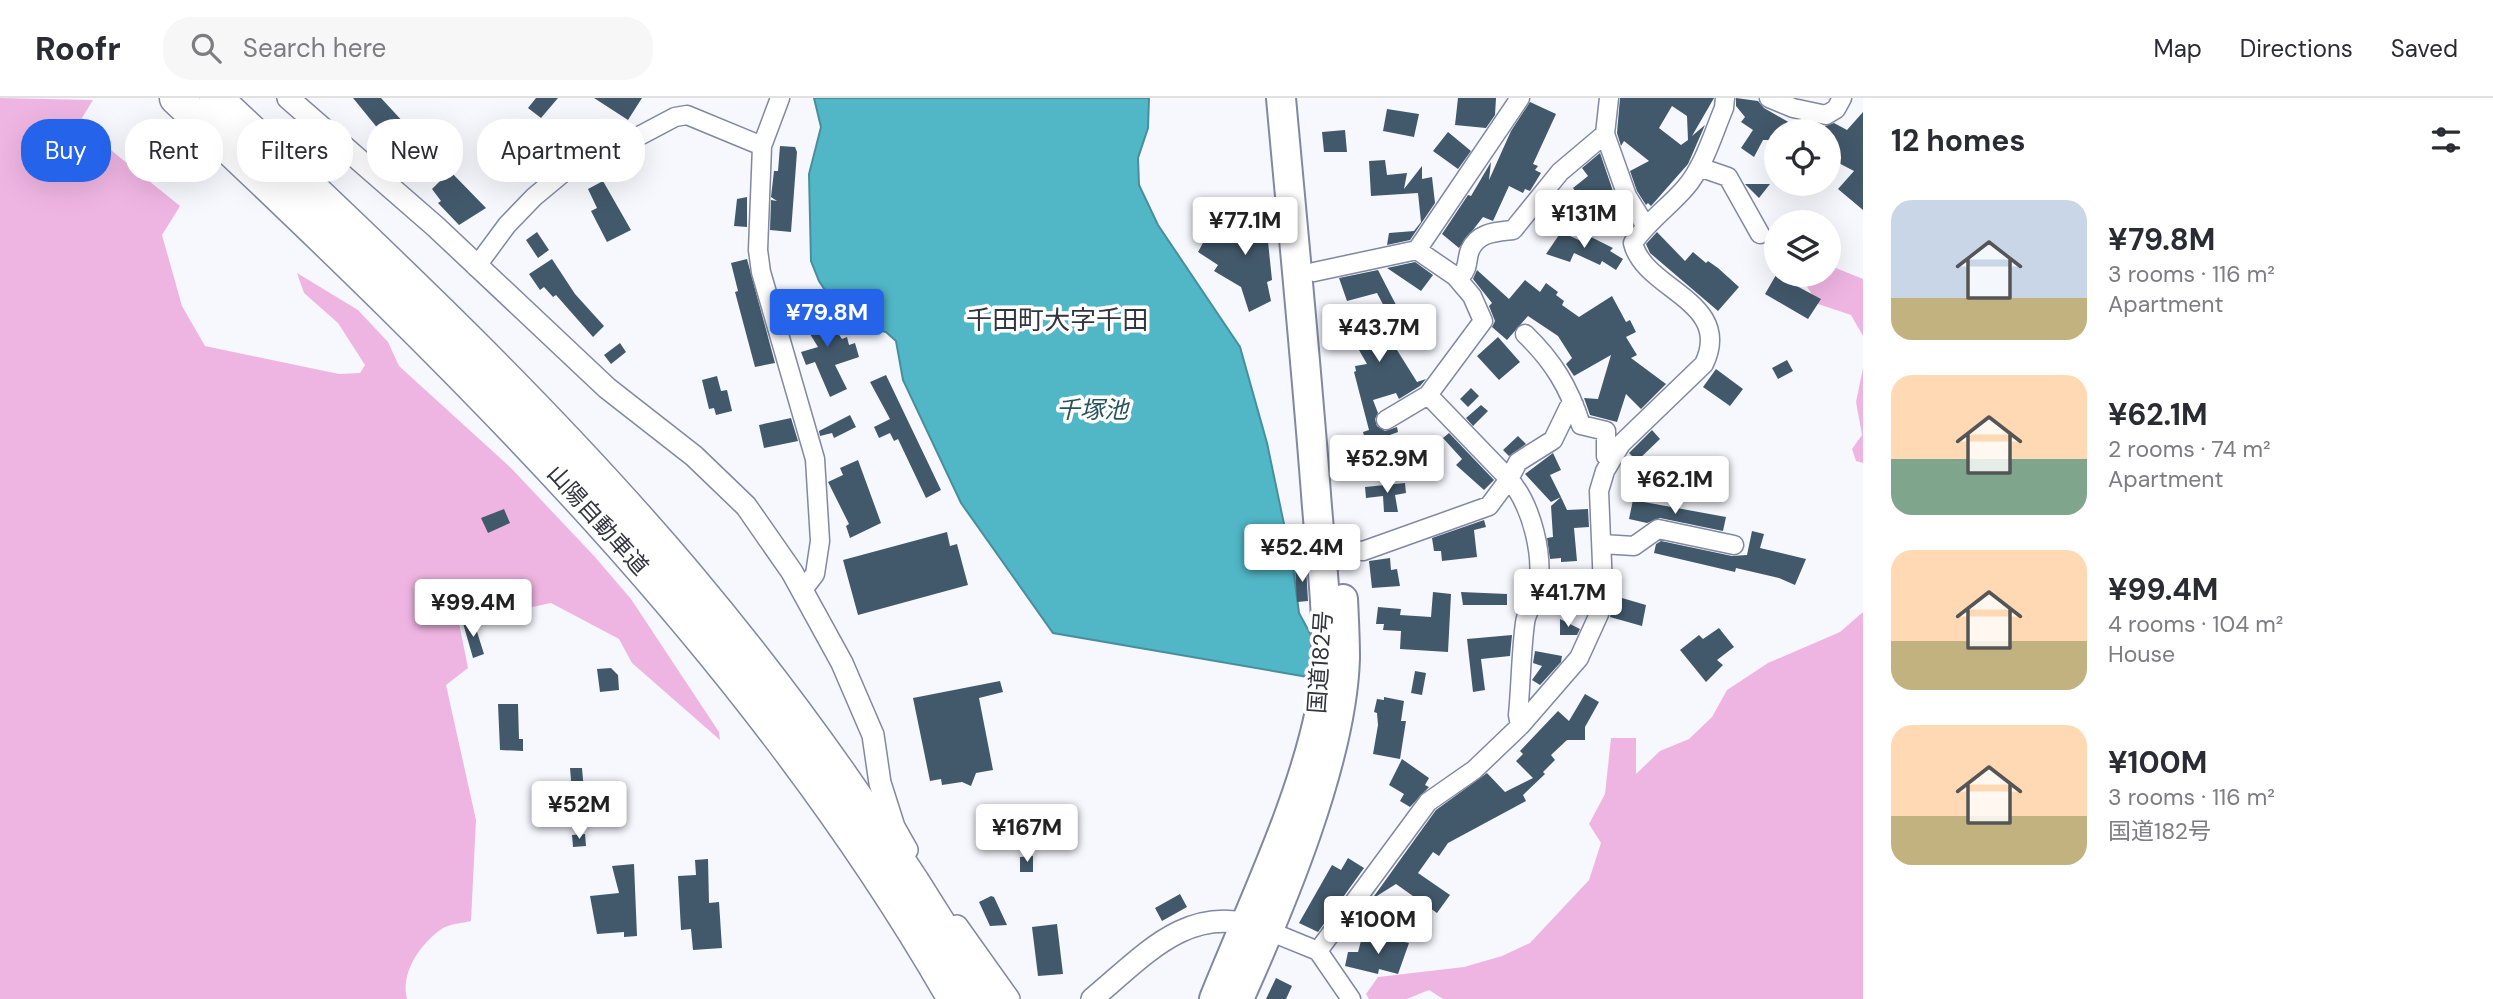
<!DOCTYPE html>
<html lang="en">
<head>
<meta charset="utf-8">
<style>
	:root { --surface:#fff; --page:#f7f7f7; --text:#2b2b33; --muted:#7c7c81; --line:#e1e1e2; --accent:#2563eb }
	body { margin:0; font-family:"DM Sans","Noto Sans JP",sans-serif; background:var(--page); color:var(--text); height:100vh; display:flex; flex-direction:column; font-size:26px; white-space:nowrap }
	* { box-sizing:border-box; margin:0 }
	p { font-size:23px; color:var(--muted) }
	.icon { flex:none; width:38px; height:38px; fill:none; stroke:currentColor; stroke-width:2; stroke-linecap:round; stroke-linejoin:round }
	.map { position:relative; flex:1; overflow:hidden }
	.drawer { display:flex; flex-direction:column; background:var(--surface); width:630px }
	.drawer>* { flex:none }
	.guide { position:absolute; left:21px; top:21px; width:665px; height:63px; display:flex; gap:14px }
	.buttons { position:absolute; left:1764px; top:21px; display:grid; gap:14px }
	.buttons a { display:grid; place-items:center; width:77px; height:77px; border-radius:50%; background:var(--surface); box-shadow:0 7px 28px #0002; font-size:35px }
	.price { position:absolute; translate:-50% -60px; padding:0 16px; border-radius:7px; background:#fff; color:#222; font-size:23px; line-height:46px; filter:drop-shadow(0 2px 4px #0008) }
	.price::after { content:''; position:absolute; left:50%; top:42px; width:21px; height:16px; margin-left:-10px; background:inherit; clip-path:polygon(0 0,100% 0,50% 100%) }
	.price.current { background:var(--accent); color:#fff }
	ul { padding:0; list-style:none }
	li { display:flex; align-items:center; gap:21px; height:175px; padding:0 28px }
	li span { display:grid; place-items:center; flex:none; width:196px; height:140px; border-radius:21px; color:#555 }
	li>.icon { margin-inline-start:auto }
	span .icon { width:84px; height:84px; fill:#fffc; stroke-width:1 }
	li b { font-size:30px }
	h2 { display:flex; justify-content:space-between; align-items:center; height:84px; padding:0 28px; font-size:30px }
	.pill { padding:0 24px; border-radius:28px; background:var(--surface); box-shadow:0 7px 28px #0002; font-size:24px; line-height:63px }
	.pill.current { background:var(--accent); color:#fff }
	header { display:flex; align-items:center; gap:42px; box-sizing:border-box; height:98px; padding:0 35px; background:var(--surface); border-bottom:2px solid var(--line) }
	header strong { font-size:33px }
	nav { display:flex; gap:38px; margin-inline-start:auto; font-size:24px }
	.search { width:490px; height:63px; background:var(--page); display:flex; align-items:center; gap:18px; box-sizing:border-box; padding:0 24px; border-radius:28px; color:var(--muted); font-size:26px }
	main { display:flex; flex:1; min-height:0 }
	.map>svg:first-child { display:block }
</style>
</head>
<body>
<header>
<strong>Roofr</strong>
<div class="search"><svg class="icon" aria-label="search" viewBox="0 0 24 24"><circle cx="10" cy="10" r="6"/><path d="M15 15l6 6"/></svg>Search here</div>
<nav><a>Map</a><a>Directions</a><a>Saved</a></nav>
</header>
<main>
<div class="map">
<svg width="1863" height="901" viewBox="0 0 1863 901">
	<rect width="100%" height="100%" fill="#f6f8fe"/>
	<path fill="#efb5e2" d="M0,0L93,2L82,20L96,40L180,108L162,137L182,208L205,248L339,276L360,275L365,267L338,225L304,195L297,175L358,212L388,244L399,268L511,370L595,459L631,501L719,634L720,642L632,565L619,541L551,505L459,525L468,570L446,587L476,722L471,823C463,825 450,826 443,830C421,845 400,874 407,901H0Z
		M1831,168L1863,181V238L1851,217L1818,206L1801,179L1829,177Z
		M1863,270V365L1856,363L1852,351L1862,337L1856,304Z
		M1863,514V901H1443L1429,892L1407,901H1369L1366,896L1378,879L1464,869L1502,858L1530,845L1589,782L1601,745L1589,726L1605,696L1611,640H1636V676L1660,653L1689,641L1712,619L1727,592L1768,565L1840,534Z"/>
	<path fill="#51b6c6" stroke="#488f9e" stroke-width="2" d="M814,0H1149L1148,30L1138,60L1139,87L1158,127L1240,249L1267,345L1293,469L1299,515L1312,539L1308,579L1053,535L961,405L903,282L896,243L886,234L868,230L834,206L819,183L811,163L809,76L821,29Z"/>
	<path fill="#42596b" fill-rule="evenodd" d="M353,0H381L406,27L388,43Z
		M536,0H558L541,20L528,10Z
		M594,0H642L628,22Z
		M1458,0H1496L1495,17L1486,30L1455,27Z
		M1620,0H1714L1692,38L1705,27L1688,66L1651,108L1648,105L1646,107L1637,93L1630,73L1649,63L1624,43L1621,48L1617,35ZM1672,8L1687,18L1688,42L1681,47L1659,30Z
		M1736,0L1758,3L1764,10L1804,33H1776L1770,42H1763L1754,59L1741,50L1753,32L1741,24L1745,19L1736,8Z
		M1530,4L1556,16L1533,66L1538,68L1535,72L1541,75L1530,93L1525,91L1523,95L1509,88L1493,123L1483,119L1459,150L1442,136L1468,97L1471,98L1491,64L1489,82L1511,33Z
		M1387,11L1419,16L1414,39L1383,33Z
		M1863,14V112L1838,91L1854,73L1829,60V33H1809L1813,26L1825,28L1834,25L1847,32Z
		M548,28L563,46L552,56L536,39Z
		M1345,32L1347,54H1324L1322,34Z
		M1448,34L1471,53L1458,71L1433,53Z
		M780,48L795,49L797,54L791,134L770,132L771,102L777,103L771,99L774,73H778Z
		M1600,55L1616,102L1632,128L1624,138L1596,110L1591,114L1573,90L1588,78L1582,70Z
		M1385,62L1387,77L1407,75L1404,91L1422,68V81L1432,79L1435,105L1410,142L1387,147L1389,135L1414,133L1421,124L1418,95L1371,98L1369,63Z
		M450,73L486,110L459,127L438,105L441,103L432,91Z
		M603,83L631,132L607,144L591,113L597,110L588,91Z
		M1745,86H1770L1759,100Z
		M747,99V129L734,128L737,101Z
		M1274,104L1277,134H1267L1272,182L1267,184L1271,203L1249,214L1241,189L1214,173L1218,167L1198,154L1204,143L1208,145L1223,120L1235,137L1253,136L1252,118Z
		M537,134L549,152L538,160L526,142Z
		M1561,134L1581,143L1585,136L1613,150L1610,153L1623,161L1616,172L1602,163L1600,167L1574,155L1570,164L1546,156Z
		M1657,134L1685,163L1693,154L1706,165L1708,163L1718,170L1739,189L1718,213L1650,155L1646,146Z
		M552,161L575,196L604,228L593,239L556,197L553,199L544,189L540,192L529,176Z
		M747,161L775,265L755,269L735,194L738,193L731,165Z
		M1415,164L1433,177L1421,193L1387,170Z
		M1378,172L1409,232L1392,244L1417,284L1426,281L1420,288L1399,301L1396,295L1373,302L1378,315L1375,321L1377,328L1385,333L1397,329L1398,334L1390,337L1391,355L1397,353L1400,363L1367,373L1364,362L1368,361L1366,354L1368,353L1363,334L1369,332L1354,274L1356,273L1355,268L1367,266L1351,238L1387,214L1377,195L1347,203L1339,180Z
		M1477,172L1509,201L1525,182L1540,194L1546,185L1558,194L1556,197L1564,203L1562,207L1579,219L1612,198L1626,224L1630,222L1636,234L1626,239L1637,257L1631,260L1666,286L1641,311L1626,296L1617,324L1590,317L1584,300L1598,301L1611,257L1574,278L1566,266L1572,260L1558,238L1528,218L1507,242L1492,229L1495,223L1489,208L1492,205L1473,181Z
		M1776,177L1821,201L1808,221L1765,196Z
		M817,205L842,241L847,239L849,247L855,245L859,259L835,267L847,291L830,299L815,264L806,267L801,254L818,249L799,218Z
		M1498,239L1520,264L1499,282L1477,258Z
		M620,245L626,254L611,266L604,257Z
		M1787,262L1793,273L1778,281L1772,270Z
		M1716,271L1743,291L1730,308L1703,289Z
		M886,277L941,392L926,400L898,341L894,343L890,335L879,340L874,329L890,321L870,284Z
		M717,278L721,293L727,292L732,313L716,317L714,310L709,311L702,282Z
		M1471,290L1479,298L1468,309L1460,301Z
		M1481,307L1488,313L1473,328L1466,320Z
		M850,317L856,329L834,340L832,335L820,338L819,333Z
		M791,320L798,343L764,350L759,327Z
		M1652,332L1660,341L1637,363L1629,355Z
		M1449,335L1494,382L1484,392L1456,367L1462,361L1443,340Z
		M1518,338L1526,346L1509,358L1503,352Z
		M1553,355L1561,372L1550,377L1561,399L1551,404L1525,376Z
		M858,362L881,425L850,440L846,428L849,426L828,384L843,377L840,370Z
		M1405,385L1406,395L1395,397L1398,414H1384L1383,398L1366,400L1365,389Z
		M1561,399L1567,412L1588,411L1589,429L1574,430L1577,463L1561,464V460L1550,461L1547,440L1553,439L1551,408Z
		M1633,402L1726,419L1723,433L1660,420L1647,425L1629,421Z
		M504,411L510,425L488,435L481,420Z
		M1484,422L1486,429L1474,432L1477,459L1442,463L1441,453H1434L1432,440Z
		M1752,433L1764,436L1760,450L1806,461L1795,487L1779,480L1736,470L1735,474L1654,455L1656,446L1661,443L1732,458L1747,457Z
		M947,434L950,448L957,446L968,487L858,517L843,462Z
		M1390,460L1391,472L1397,471L1400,488L1372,490L1369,463Z
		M1306,469L1308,503L1297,504L1295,470Z
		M1433,494L1451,496L1448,554L1400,551L1401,533L1383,532L1384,526H1376L1378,509L1401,511L1400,517L1431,519Z
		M1461,494L1507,496V507H1463Z
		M1615,498L1646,507L1642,528L1610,519Z
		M1551,500L1590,501L1588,513L1551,506Z
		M473,521L484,556L473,560L463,525Z
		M1560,521L1580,531L1577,537H1560Z
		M1719,530L1734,549L1717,562L1723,567L1706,584L1680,552L1699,537L1703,541Z
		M1512,537L1510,558L1481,561L1485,592L1473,594L1467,541Z
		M1535,553L1562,558L1561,564L1540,587L1532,582L1542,568L1533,565Z
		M611,570L618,577L619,592L600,594L597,571Z
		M1415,573L1426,575L1422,597L1411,595Z
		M1000,583L1003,594L979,600L993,672L976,675L971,688L962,684L942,687L941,681L930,683L913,600Z
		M1585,596L1599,604L1585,629V642H1567L1551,657L1555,662L1543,674L1545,676L1523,697L1526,703L1448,745L1439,758L1433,754L1418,775L1450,797L1437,815L1396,786L1372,801L1436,712L1487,675L1505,694L1533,680L1516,663L1523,656L1520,653L1558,613L1569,623Z
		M1384,599L1404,603L1401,623H1406L1400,661L1373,656L1378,627L1377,615L1374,614L1377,601L1384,602Z
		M498,606H518L519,641H523V653L500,652Z
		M1402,661L1429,680L1425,687L1429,689L1410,709L1400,703L1404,696L1389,687Z
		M570,670H582L584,693L572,694Z
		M585,736L586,748L573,749L572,737Z
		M1033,758V774H1020V759Z
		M1348,760L1364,770L1318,834L1299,825L1332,767L1341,772Z
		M708,761L709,805L719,804L722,850L693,852L691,831L681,832L678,778L696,777L695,762Z
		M634,766L637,838L624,839V834L597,836L590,798L619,795L612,768Z
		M1180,796L1187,809L1162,823L1155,810Z
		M991,798L994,799L1007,827L990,828L979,804Z
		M1057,826L1063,876L1038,878L1032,829Z
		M1384,839L1409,845L1398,876L1379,871L1378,876L1345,868L1348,854H1358L1361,843Z
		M1276,880L1292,888L1286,901H1266Z"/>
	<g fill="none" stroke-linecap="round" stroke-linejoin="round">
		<defs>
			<path id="minor" d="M780,0L762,48L758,152L761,174L815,361L820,443L815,476L802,493
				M1609,0L1605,36L1627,98L1645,127
				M1769,0L1793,10L1826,17L1836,11L1842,0
				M1699,69L1728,79L1760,136
				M1417,152L1520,0
				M476,169L507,127L534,99L582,59L641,37L675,19L687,17L762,48
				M1314,174L1417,152L1455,178H1461C1469,170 1466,162 1470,152C1478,134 1496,134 1513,132L1560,74L1605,36
				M1525,236C1553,263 1569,289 1581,327L1606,333V358L1611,362
				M1386,322L1428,297L1483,223L1472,198L1455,178
				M1602,446L1634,448L1658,431L1734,447
				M1338,451L1363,453L1489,408L1509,381L1428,297
				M1520,628L1518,617C1521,586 1521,555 1525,525C1526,514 1534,505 1537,494C1545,459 1532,408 1509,381L1518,364L1553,342L1569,309L1574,307
				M1269,833L1318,853L1351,901
				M1318,853L1428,704L1474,672L1520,628L1579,560L1599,516L1603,490L1599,393L1605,373L1621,346L1704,266C1734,203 1644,192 1633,145C1648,123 1669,109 1686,89C1704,68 1713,36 1724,10L1725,0"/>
			<path id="tertiary" d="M288,0L436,129L607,290L694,358L746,408L792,474L842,565L873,637L880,685L894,729L907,752
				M957,828L1009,901
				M1092,901C1142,860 1187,805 1257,829"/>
			<path id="trunk" d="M1214,901C1250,811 1301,706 1320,613C1334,543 1321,466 1316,396C1306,264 1293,132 1281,0
				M1239,901C1281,807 1342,663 1345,560C1345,541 1344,521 1343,501"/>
			<path id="motorway" d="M176,0C464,272 755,553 954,901
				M216,0C378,153 542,306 686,476C797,608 898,753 985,901"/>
		</defs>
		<use href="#minor" stroke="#8088a2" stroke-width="21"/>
		<use href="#tertiary" stroke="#8088a2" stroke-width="24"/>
		<use href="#trunk" stroke="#8088a2" stroke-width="32"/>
		<use href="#motorway" stroke="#8088a2" stroke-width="35"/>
		<use href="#minor" stroke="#fff" stroke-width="18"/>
		<use href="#tertiary" stroke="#fff" stroke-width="21"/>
		<use href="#trunk" stroke="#fff" stroke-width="28"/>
		<use href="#motorway" stroke="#fff" stroke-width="32"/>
	</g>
	<g text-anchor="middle" stroke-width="7" stroke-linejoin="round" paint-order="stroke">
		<g font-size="23" fill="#323540" stroke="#fff">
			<text transform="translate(598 422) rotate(48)" y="8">山陽自動車道</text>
			<text transform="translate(1320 564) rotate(-86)" y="8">国道182号</text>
		</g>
		<g font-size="24" font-style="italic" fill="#27545b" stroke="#fff">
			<text x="1092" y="320">千塚池</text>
		</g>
		<g font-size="26" fill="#323540" stroke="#fff">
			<text x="1057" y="231">千田町大字千田</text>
		</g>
	</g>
</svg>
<div class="buttons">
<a><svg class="icon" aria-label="locate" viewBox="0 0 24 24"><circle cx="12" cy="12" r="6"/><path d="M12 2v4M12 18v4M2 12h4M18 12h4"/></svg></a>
<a><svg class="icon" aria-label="layers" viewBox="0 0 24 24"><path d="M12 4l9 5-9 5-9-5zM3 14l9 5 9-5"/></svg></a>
</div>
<b class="price" style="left:1584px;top:152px">¥131M</b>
<b class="price" style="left:1245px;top:159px">¥77.1M</b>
<b class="price current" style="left:827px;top:251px">¥79.8M</b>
<b class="price" style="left:1379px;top:266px">¥43.7M</b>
<b class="price" style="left:1387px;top:397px">¥52.9M</b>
<b class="price" style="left:1675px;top:418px">¥62.1M</b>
<b class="price" style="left:1302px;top:486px">¥52.4M</b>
<b class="price" style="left:1568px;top:531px">¥41.7M</b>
<b class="price" style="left:473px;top:541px">¥99.4M</b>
<b class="price" style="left:579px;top:743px">¥52M</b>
<b class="price" style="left:1027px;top:766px">¥167M</b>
<b class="price" style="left:1378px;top:858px">¥100M</b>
<div class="guide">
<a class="pill current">Buy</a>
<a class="pill">Rent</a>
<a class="pill">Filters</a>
<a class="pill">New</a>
<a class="pill">Apartment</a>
</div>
</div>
<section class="drawer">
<h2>12 homes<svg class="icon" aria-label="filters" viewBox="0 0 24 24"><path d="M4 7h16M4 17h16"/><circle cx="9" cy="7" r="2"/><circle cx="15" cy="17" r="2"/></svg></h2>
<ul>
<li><span style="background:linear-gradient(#c9d6e8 70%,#c2b280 0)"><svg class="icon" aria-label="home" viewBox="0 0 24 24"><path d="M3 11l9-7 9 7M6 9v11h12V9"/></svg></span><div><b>¥79.8M</b><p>3 rooms · 116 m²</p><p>Apartment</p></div></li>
<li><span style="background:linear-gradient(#ffd9b3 60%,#7fa58c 0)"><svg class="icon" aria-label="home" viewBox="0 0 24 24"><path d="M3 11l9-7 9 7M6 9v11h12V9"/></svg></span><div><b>¥62.1M</b><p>2 rooms · 74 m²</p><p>Apartment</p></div></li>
<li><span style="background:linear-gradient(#ffd9b3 65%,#c2b280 0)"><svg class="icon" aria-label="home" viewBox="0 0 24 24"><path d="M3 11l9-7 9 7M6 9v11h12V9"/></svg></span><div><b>¥99.4M</b><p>4 rooms · 104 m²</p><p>House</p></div></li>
<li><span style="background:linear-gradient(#ffd9b3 65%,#c2b280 0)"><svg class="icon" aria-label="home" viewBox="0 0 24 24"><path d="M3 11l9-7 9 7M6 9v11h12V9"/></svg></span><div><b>¥100M</b><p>3 rooms · 116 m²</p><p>国道182号</p></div></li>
</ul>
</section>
</main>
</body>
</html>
